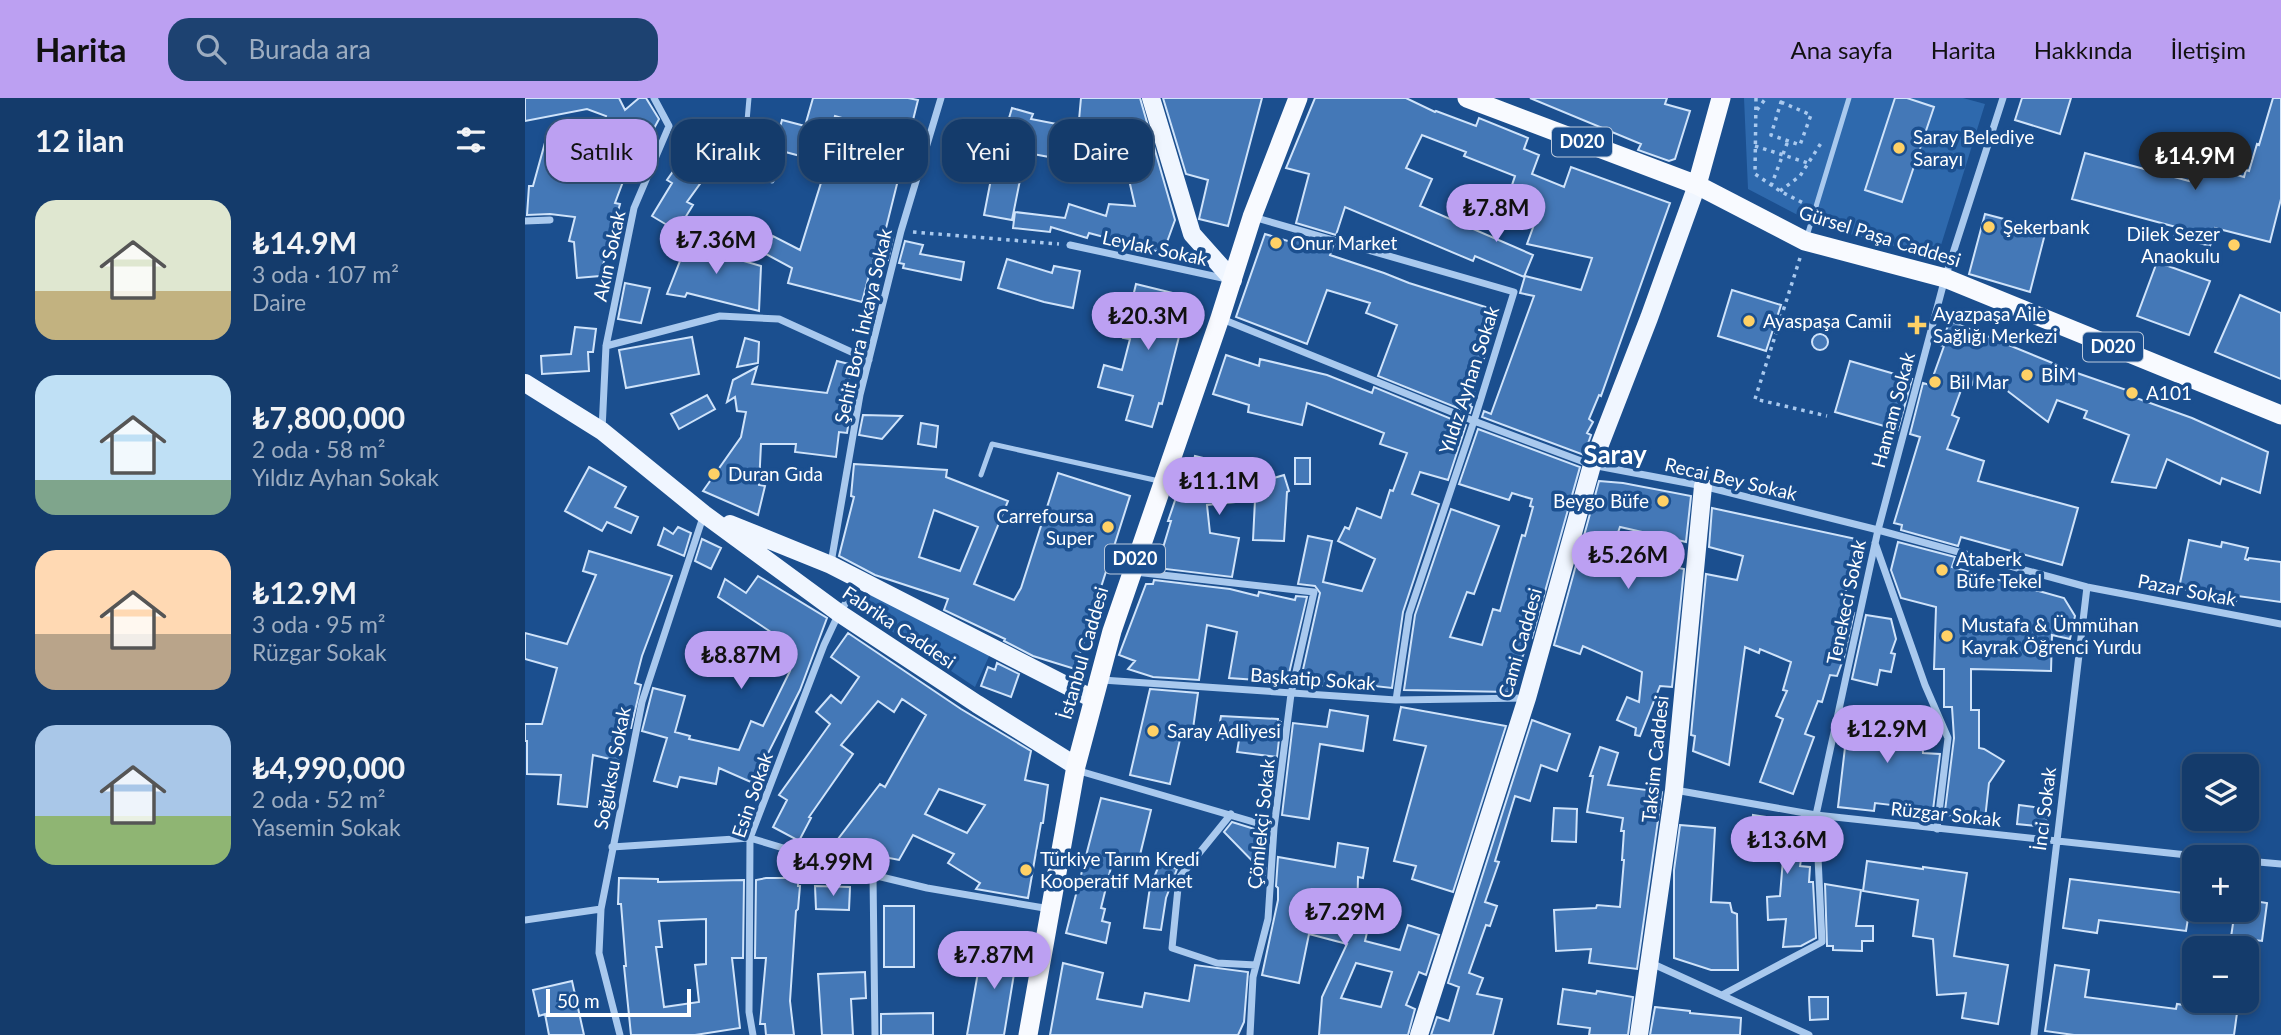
<!DOCTYPE html>
<html lang="tr">
<head>
<meta charset="utf-8">
<style>
	:root { --surface:#143b6b; --page:#1d4271; --text:#f1f3f6; --muted:#9dadc1; --line:#33557e; --accent:#bca0f2 }
	body { margin:0; font-family:Lato,sans-serif; background:var(--page); color:var(--text); height:100vh; display:flex; flex-direction:column; font-size:26px; white-space:nowrap }
	* { box-sizing:border-box; margin:0 }
	p { font-size:23px; color:var(--muted) }
	.icon { flex:none; width:38px; height:38px; fill:none; stroke:currentColor; stroke-width:2; stroke-linecap:round; stroke-linejoin:round }
	.map { position:relative; flex:1; overflow:hidden }
	.details { display:flex; flex-direction:column; background:var(--surface); width:525px }
	.details>* { flex:none }
	.banner { position:absolute; left:21px; top:21px; width:665px; height:63px; display:flex; gap:14px }
	.tools { position:absolute; left:1657px; top:656px; display:grid; gap:14px }
	.tools a { display:grid; place-items:center; width:77px; height:77px; border-radius:14px; background:var(--surface); box-shadow:0 4px 10px #0003,0 0 0 2px var(--line); font-size:35px }
	.scale { position:absolute; left:21px; bottom:18px; width:145px; box-sizing:border-box; padding-left:7px; border:4px solid #fff; border-top:0; font-size:19px; line-height:24px; white-space:nowrap; color:#fff; -webkit-text-stroke:5px #1b4f8f; paint-order:stroke }
	.price { position:absolute; translate:-50% -60px; padding:0 16px; border-radius:24px; background:var(--accent); color:#111; font-size:23px; line-height:46px; filter:drop-shadow(0 2px 4px #0008) }
	.price::after { content:''; position:absolute; left:50%; top:42px; width:21px; height:16px; margin-left:-10px; background:inherit; clip-path:polygon(0 0,100% 0,50% 100%) }
	.price.current { background:#222; color:#fff }
	ul { padding:0; list-style:none }
	li { display:flex; align-items:center; gap:21px; height:175px; padding:0 35px }
	li span { display:grid; place-items:center; flex:none; width:196px; height:140px; border-radius:21px; color:#555 }
	li>.icon { margin-inline-start:auto }
	span .icon { width:84px; height:84px; fill:#fffc; stroke-width:1 }
	li b { font-size:30px }
	h2 { display:flex; justify-content:space-between; align-items:center; height:84px; padding:0 35px; font-size:30px }
	.tag { padding:0 24px; border-radius:21px; background:var(--surface); box-shadow:0 4px 10px #0003,0 0 0 2px var(--line); font-size:24px; line-height:63px }
	.tag.current { background:var(--accent); color:#111 }
	header { display:flex; align-items:center; gap:42px; box-sizing:border-box; height:98px; padding:0 35px; background:var(--accent); color:#111 }
	header strong { font-size:33px }
	nav { display:flex; gap:38px; margin-inline-start:auto; font-size:24px }
	.search { width:490px; height:63px; background:var(--page); display:flex; align-items:center; gap:18px; box-sizing:border-box; padding:0 24px; border-radius:21px; color:var(--muted); font-size:26px }
	main { display:flex; flex:1; min-height:0 }
	.map>svg:first-child { display:block }
</style>
</head>
<body>
<header>
<strong>Harita</strong>
<div class="search"><svg class="icon" aria-label="search" viewBox="0 0 24 24"><circle cx="10" cy="10" r="6"/><path d="M15 15l6 6"/></svg>Burada ara</div>
<nav><a>Ana sayfa</a><a>Harita</a><a>Hakkında</a><a>İletişim</a></nav>
</header>
<main>
<section class="details">
<h2>12 ilan<svg class="icon" aria-label="filters" viewBox="0 0 24 24"><path d="M4 7h16M4 17h16"/><circle cx="9" cy="7" r="2"/><circle cx="15" cy="17" r="2"/></svg></h2>
<ul>
<li><span style="background:linear-gradient(#dfe7d0 65%,#c2b280 0)"><svg class="icon" aria-label="home" viewBox="0 0 24 24"><path d="M3 11l9-7 9 7M6 9v11h12V9"/></svg></span><div><b>₺14.9M</b><p>3 oda · 107 m²</p><p>Daire</p></div></li>
<li><span style="background:linear-gradient(#bfe0f5 75%,#7fa58c 0)"><svg class="icon" aria-label="home" viewBox="0 0 24 24"><path d="M3 11l9-7 9 7M6 9v11h12V9"/></svg></span><div><b>₺7,800,000</b><p>2 oda · 58 m²</p><p>Yıldız Ayhan Sokak</p></div></li>
<li><span style="background:linear-gradient(#ffd9b3 60%,#b9a48a 0)"><svg class="icon" aria-label="home" viewBox="0 0 24 24"><path d="M3 11l9-7 9 7M6 9v11h12V9"/></svg></span><div><b>₺12.9M</b><p>3 oda · 95 m²</p><p>Rüzgar Sokak</p></div></li>
<li><span style="background:linear-gradient(#a9c7e8 65%,#8fb573 0)"><svg class="icon" aria-label="home" viewBox="0 0 24 24"><path d="M3 11l9-7 9 7M6 9v11h12V9"/></svg></span><div><b>₺4,990,000</b><p>2 oda · 52 m²</p><p>Yasemin Sokak</p></div></li>
</ul>
</section>
<div class="map">
<svg width="1756" height="937" viewBox="0 0 1756 937">
	<rect width="100%" height="100%" fill="#1b4f8f"/>
	<path fill="#2e69ad" d="M1219,0H1438L1460,6L1412,160L1292,127L1223,91Z
		M341,495L418,530L465,556L450,589L332,510Z"/>
	<path fill="#4478b7" stroke="#cfe3fa" stroke-width="2" fill-rule="evenodd" d="M0,0H94L100,12L114,0H121L134,21L126,36L117,33L90,105L95,106L75,178L52,180L49,144L44,143L50,119L25,116L2,117L4,88H8L21,41L62,53L64,49L69,51L81,18L62,11L0,23Z
		M288,0H383L393,2L359,138L368,140L363,162L349,158L337,204L263,185L267,170L239,155L248,138L275,152L300,72L326,78L338,26L310,18L298,64L249,51L257,22L280,28Z
		M556,0H615L650,122L638,155L564,135L562,140L526,129L525,134L488,130L490,114L540,120L544,106L581,118L584,106L610,108L600,64L597,65L591,36L553,33Z
		M638,0H737L703,128L674,121L683,82L661,76Z
		M790,0H881L910,14L911,13L951,28L954,20L1003,40L999,51L1014,57L1007,76L1039,89L1046,69L1145,105L1076,298L1074,297L1064,321L1068,324L1062,335L1066,337L1059,357L957,319L959,313L966,316L1009,198L995,195L1000,178L1056,192L1067,160L1002,146L1018,102L986,90L990,78L939,58L941,54L897,37L881,70L907,81L895,108L1008,157L999,179L950,158L948,163L820,109L811,137L771,125L784,76L761,70Z
		M1005,0H1142L1140,6L1165,13L1150,61L1144,63L1113,52L1116,46Z
		M1370,0H1382L1409,9L1377,104L1340,92Z
		M1497,0H1546L1535,36L1490,22Z
		M1748,0H1756V101L1745,144L1690,130L1685,148L1649,138L1651,129L1547,101L1560,55L1664,83L1669,65L1719,79L1721,72L1724,73L1732,46L1734,47Z
		M487,10L508,16L506,21L537,27L530,60L502,55L504,44L479,37Z
		M161,55L185,72L162,104L168,107L152,133L127,118L147,85L142,82Z
		M467,76L495,82L487,122L459,117Z
		M1460,116L1521,132L1505,194L1444,176Z
		M168,130L183,139L177,151L236,168L234,213L162,195L160,199L142,196Z
		M740,136L766,144L768,137L808,148L805,157L859,175L884,185L973,213L945,308L947,309L945,315L853,278L872,227L841,215L845,205L802,192L782,246L711,219Z
		M380,143L398,147L395,156L439,164L436,182L378,170L379,166L374,165Z
		M482,161L527,175L529,168L555,173L548,210L519,204L473,190Z
		M1632,164L1685,183L1664,237L1612,218Z
		M100,185L125,190L116,225L93,221Z
		M611,186L664,199L637,306L634,305L627,329L601,322L608,298L573,289L579,267L597,272L605,241L598,240Z
		M1207,192L1256,207L1241,253L1193,238Z
		M1715,197L1756,215V281L1690,254Z
		M1425,223L1552,275L1613,296L1611,300L1667,320L1743,354L1735,395L1697,380L1695,386L1642,361L1631,390L1587,384L1604,337L1559,320L1562,313L1532,302L1523,324L1480,291L1450,278L1447,287L1439,284L1427,317L1434,320L1422,351L1459,363L1453,383L1553,410L1537,467L1436,439L1433,448L1376,432L1377,427L1369,425L1395,339L1385,336L1398,285L1405,287L1419,248L1415,247Z
		M50,229L71,231L68,254H63L64,273L17,276L16,258L46,256Z
		M1287 244a8 8 0 1 1 16 0a8 8 0 1 1-16 0Z
		M167,239L174,276L101,290L94,252Z
		M220,240L234,244L233,265L212,269Z
		M701,257L734,268L735,261L802,277L847,295L849,289L941,327L923,382L895,374L887,396L914,406L878,514L867,590L814,584V589L775,585L795,495L790,488L773,486L783,438L807,443L798,484L837,493L850,461L813,443L820,429L824,431L832,410L856,420L865,392L868,393L882,355L855,346L859,335L782,305L777,327L723,314L724,307L688,296Z
		M312,263L328,267L316,316H325L322,335L314,334L311,359L270,354L271,346H236L234,387L240,388L233,417L178,393L216,339L221,314L212,313L210,299L202,304L208,282L232,269L227,286L302,295Z
		M1325,263L1387,281L1373,332L1310,314Z
		M182,297L190,311L154,331L146,316Z
		M338,317L377,318L357,341L334,337Z
		M396,325L413,328L411,349L393,346Z
		M953,331L1055,369L1007,540L1004,539L986,594L879,592L890,517L926,411L974,428L949,496L942,494L925,539L957,547L968,511L975,513L997,437L1000,438L1008,409L1005,408L1007,401L987,395L984,402L934,386Z
		M670,358L699,365L723,362L725,387L759,377L764,393L762,394L759,443L728,442L730,402L682,407L685,435L714,440L707,479L632,470L646,423H643L656,385H663Z
		M770,360H785V386H770Z
		M329,366L422,372L421,379L483,403L449,486L489,502L496,490L533,375L605,398L550,571L508,558L479,543L480,541L419,512L423,501L350,477L314,458L329,399L326,398ZM409,412L453,429L435,473L394,459Z
		M64,369L101,389L90,409L113,419L106,435L82,424L77,433L40,413Z
		M1074,383L1098,385L1166,398L1161,444L1095,429L1085,456L1159,471L1147,589L1135,588L1115,638L1110,637L1111,630L1092,622L1102,599L1114,604L1117,574L1058,548L1055,556L1029,547Z
		M1187,410L1331,441L1317,513L1329,515L1319,559L1312,578L1305,577L1297,604L1293,603L1280,636L1289,639L1268,696L1235,684L1258,621L1251,618L1262,593L1258,592L1266,564L1235,551L1234,555L1220,549L1204,667L1168,653L1170,638L1166,637L1181,476L1212,482L1218,458L1184,449Z
		M153,429L166,435L159,458L133,447L139,430L148,436Z
		M177,441L196,450L186,471L170,463Z
		M1664,442L1696,449L1697,444L1723,450L1720,461L1723,462L1724,460L1756,464V504L1713,498L1711,503L1654,490Z
		M1373,444L1430,459L1427,469L1539,500L1550,518L1545,541L1527,537L1526,573L1446,571V612H1454V650L1459,651L1479,663L1464,685L1460,721L1423,717V714L1420,713L1429,640L1427,609H1419V571H1409L1411,509L1376,500L1366,472Z
		M64,453L147,478L117,558L110,585L116,587L106,630H102L93,663L68,657L62,709L33,706L36,677L2,676V643H0V626H17L32,570L0,561V535L42,546L71,477L58,473Z
		M233,478L302,520L275,592L228,685L194,670L191,686L155,679L152,689L129,683L142,640L117,633L128,590L160,598L150,634L165,638L164,641L214,652L226,623L238,628L265,573L244,562L255,540L193,499L200,481L221,495Z
		M629,482L705,491L733,498L734,494L770,502L771,498L782,499L762,584L704,580L712,534L682,527L674,582L628,579L603,571L610,563L594,557L621,486H628Z
		M1341,517L1366,521L1371,541L1366,555L1370,556L1366,574L1355,572L1352,587L1327,581Z
		M323,535L436,611L506,653L500,682L523,687L518,725H516L503,800L451,791L455,785L423,765L429,756L388,737L374,762L349,757L310,745L355,686L360,689L401,617L377,601L369,614L353,603L316,647L328,656L284,719L286,720L274,743L248,729L262,702L254,697L305,626L291,614L306,597L316,605L334,579L306,559ZM414,691L460,707L442,735L400,716Z
		M472,565L494,576L486,599L456,588L463,569L470,572Z
		M625,591L673,595L667,638L656,637L645,686L605,677Z
		M876,609L981,628L928,794L887,781L891,768L869,763L901,648L869,642Z
		M805,612L843,618L838,653L795,646L784,721L757,717L768,625L802,629Z
		M696,618L753,621V623L756,624L752,659L712,654L714,642L692,640Z
		M1395,618L1398,655L1415,656L1408,712L1350,705L1349,713L1313,709L1321,641H1317L1318,624Z
		M1007,622L1045,636L1032,673L1016,667L1005,703L990,698L970,763L974,764L960,804L972,808L965,828L961,827L944,875L958,880L952,896L977,901L968,937H906L912,919L924,923L934,889L923,885Z
		M1075,649L1093,655L1083,687L1137,694L1112,871L1064,865L1066,851L1031,853L1029,812L1071,810L1072,807L1095,809L1099,762H1097L1099,733H1096L1098,720L1062,714L1068,678H1065Z
		M576,700L626,712L614,761L589,757L576,810L580,811L577,823L585,825L581,845L541,835Z
		M1494,707L1523,711L1521,729L1492,726Z
		M1029,710L1052,711L1051,744L1027,743Z
		M1228,717L1282,725L1275,768L1285,769L1284,784H1288L1291,840L1276,848L1258,849L1261,821L1243,822L1242,799L1255,798L1258,761L1222,756Z
		M707,724L736,733L737,757H741L740,776L699,734Z
		M1155,727L1190,730L1186,804L1205,805L1207,814L1212,816L1213,872H1186L1149,860V772Z
		M813,745L843,750L838,780L833,779L832,823L844,826L840,843L875,852L883,827L914,837L901,877L894,874L881,907L890,911L883,937H794L797,899L822,846L784,836L774,885L737,877L753,802V790L751,788L753,759L810,769ZM831,865L867,874L856,909L816,900Z
		M1342,763L1398,771V769L1442,775L1429,858L1483,867L1473,926L1437,920L1441,895L1412,897L1408,841L1388,838L1393,802L1338,793Z
		M635,765L652,771L641,800L636,832L619,830L625,789Z
		M94,780L133,781V784L219,782L218,860H207L215,930L170,937H106L99,868H101L96,806H93ZM181,821V866L170,867L174,904L139,909L131,849H137L134,823Z
		M241,780H273V788H275L273,811L271,813L265,903L269,937H241L240,926H235L241,860H230L231,782Z
		M1545,781L1667,796L1661,833L1574,822L1572,835L1538,830Z
		M1300,786L1336,792L1331,828H1348V843H1337V853L1308,852V848H1302Z
		M290,788L325,789L324,812L291,811Z
		M1722,802L1742,805L1737,843L1706,839L1710,812H1722Z
		M359,808H389V869H359Z
		M469,841L494,845L479,937H442L455,863L465,865Z
		M538,865L578,875L572,901L617,909L620,895L664,903L670,867L723,874L719,924L713,937H525Z
		M1530,867L1564,872L1560,899L1651,911L1652,906L1712,915L1709,937H1549L1520,933Z
		M340,874L341,900L326,901L328,937H297L293,876Z
		M47,883L59,937H24L20,916L14,918L8,892Z
		M1038,891L1071,896L1072,893L1108,899L1103,937H1064L1065,930L1033,926Z
		M1284,899H1303V921L1285,922Z
		M1130,909L1165,913V915L1216,920L1215,937H1125Z
		M408,915V937H356V916Z"/>
	<g fill="none" stroke-linecap="round" stroke-linejoin="round">
		<path stroke="#a9c9ee" stroke-width="3.5" stroke-dasharray="3.5 5" stroke-linecap="butt" d="M1231,0L1230,76L1255,93L1280,106
			M1256,4L1286,17L1275,47L1246,37Z
			M1232,12L1241,0
			M1230,48L1283,65
			M1246,88L1263,43
			M1255,93L1275,78L1298,42
			M388,134L534,146
			M1275,160L1230,301L1302,318"/>
		<path stroke="#a9c9ee" stroke-width="5" d="M224,0L218,69L247,83
			M1282,138L1324,0
			M456,377L467,346L634,383"/>
		<path stroke="#a9c9ee" stroke-width="7" d="M728,119L989,194L949,323L884,516L871,602
			M0,123L25,122
			M545,147L702,181
			M697,221L949,323L1067,367L1178,388L1353,432L1562,489L1756,526
			M81,248L195,218L254,221L344,262
			M77,332L81,248L109,110L144,28L129,0
			M1350,445L1400,587L1423,640L1412,731
			M306,465L335,297L376,133L416,0
			M610,474L789,494L766,596L749,730L743,821L728,879L725,937
			M577,582L871,602L1002,600
			M551,672L749,730
			M1150,692L1291,717L1690,760
			M706,716L654,780L647,850L692,865L731,867
			M87,749L225,740L348,777L402,790L525,811
			M1722,763L1756,766
			M348,777L350,937
			M0,822L76,811
			M1126,865L1284,937
			M1197,897L1297,844L1291,717L1353,432L1420,180L1478,0
			M95,937L74,855L76,811L117,604L179,416
			M228,937L224,914L225,740L299,547L314,515L335,484
			M1509,937L1562,489"/>
		<path stroke="#f0f6ff" stroke-width="18" d="M626,0L667,136L708,182
			M0,285L77,333L179,416L314,515L452,606L551,668
			M205,426L306,467L568,601
			M894,937L1002,600L1067,367L1124,220L1172,87
			M1114,937L1149,692L1178,388"/>
		<path stroke="#f8faff" stroke-width="19" d="M942,0L1172,87L1280,143L1420,180L1756,317
			M1172,87L1196,0
			M503,937L551,668L587,533L695,220L727,119L773,0"/>
	</g>
	<g fill="#ffd166" stroke="#1b4f8f" stroke-width="2.5">
		<circle cx="1374" cy="50" r="7"/>
		<circle cx="1464" cy="129" r="7"/>
		<circle cx="751" cy="145" r="7"/>
		<circle cx="1709" cy="147" r="7"/>
		<circle cx="1224" cy="223" r="7"/>
		<path d="M1388.5 216.5h7v7h7v7h-7v7h-7v-7h-7v-7h7z"/>
		<circle cx="1502" cy="277" r="7"/>
		<circle cx="1410" cy="284" r="7"/>
		<circle cx="1607" cy="295" r="7"/>
		<circle cx="189" cy="376" r="7"/>
		<circle cx="1138" cy="403" r="7"/>
		<circle cx="583" cy="429" r="7"/>
		<circle cx="1417" cy="472" r="7"/>
		<circle cx="1422" cy="538" r="7"/>
		<circle cx="628" cy="633" r="7"/>
		<circle cx="501" cy="772" r="7"/>
	</g>
	<g text-anchor="middle" stroke-width="7" stroke-linejoin="round" paint-order="stroke">
		<g fill="#1b4f8f" stroke="#bbcadd" stroke-width="2">
			<rect x="1027" y="29.5" width="60" height="29" rx="5"/>
			<rect x="1558" y="234.5" width="60" height="29" rx="5"/>
			<rect x="580" y="446.5" width="60" height="29" rx="5"/>
		</g>
		<g font-size="18" font-weight="bold" fill="#fff">
			<text x="1057" y="50">D020</text>
			<text x="1588" y="255">D020</text>
			<text x="610" y="467">D020</text>
		</g>
		<g font-size="19" fill="#fff" stroke="#1b4f8f" text-anchor="start">
			<text x="1388" y="46">Saray Belediye<tspan x="1388" dy="22">Sarayı</tspan></text>
			<text x="1478" y="136">Şekerbank</text>
			<text x="1695" y="143" text-anchor="end">Dilek Sezer<tspan x="1695" dy="22">Anaokulu</tspan></text>
			<text x="765" y="152">Onur Market</text>
			<text x="1408" y="223">Ayazpaşa Aile<tspan x="1408" dy="22">Sağlığı Merkezi</tspan></text>
			<text x="1238" y="230">Ayaspaşa Camii</text>
			<text x="1516" y="284">BİM</text>
			<text x="1424" y="291">Bil Mar</text>
			<text x="1621" y="302">A101</text>
			<text x="203" y="383">Duran Gıda</text>
			<text x="1124" y="410" text-anchor="end">Beygo Büfe</text>
			<text x="569" y="425" text-anchor="end">Carrefoursa<tspan x="569" dy="22">Super</tspan></text>
			<text x="1431" y="468">Ataberk<tspan x="1431" dy="22">Büfe Tekel</tspan></text>
			<text x="1436" y="534">Mustafa &amp; Ümmühan<tspan x="1436" dy="22">Kayrak Öğrenci Yurdu</tspan></text>
			<text x="642" y="640">Saray Adliyesi</text>
			<text x="515" y="768">Türkiye Tarım Kredi<tspan x="515" dy="22">Kooperatif Market</tspan></text>
		</g>
		<g font-size="19" fill="#fff" stroke="#1b4f8f">
			<text transform="translate(1355 138) rotate(17)" y="7">Gürsel Paşa Caddesi</text>
			<text transform="translate(630 150) rotate(12)" y="7">Leylak Sokak</text>
			<text transform="translate(84 158) rotate(-78)" y="7">Akın Sokak</text>
			<text transform="translate(338 228) rotate(-77)" y="7">Şehit Bora İnkaya Sokak</text>
			<text transform="translate(944 282) rotate(-72)" y="7">Yıldız Ayhan Sokak</text>
			<text transform="translate(1368 312) rotate(-75)" y="7">Hamam Sokak</text>
			<text transform="translate(1206 381) rotate(13)" y="7">Recai Bey Sokak</text>
			<text transform="translate(1662 492) rotate(11)" y="7">Pazar Sokak</text>
			<text transform="translate(1321 504) rotate(-78)" y="7">Tenekeci Sokak</text>
			<text transform="translate(374 529) rotate(34)" y="7">Fabrika Caddesi</text>
			<text transform="translate(995 545) rotate(-74)" y="7">Cami Caddesi</text>
			<text transform="translate(558 555) rotate(-74)" y="7">İstanbul Caddesi</text>
			<text transform="translate(788 581) rotate(4)" y="7">Başkatip Sokak</text>
			<text transform="translate(1130 661) rotate(-84)" y="7">Taksim Caddesi</text>
			<text transform="translate(87 670) rotate(-79)" y="7">Soğuksu Sokak</text>
			<text transform="translate(227 697) rotate(-71)" y="7">Esin Sokak</text>
			<text transform="translate(1519 711) rotate(-83)" y="7">İnci Sokak</text>
			<text transform="translate(1421 716) rotate(6)" y="7">Rüzgar Sokak</text>
			<text transform="translate(736 726) rotate(-84)" y="7">Çömlekçi Sokak</text>
		</g>
		<g font-size="26" font-weight="bold" fill="#fff" stroke="#1b4f8f">
			<text x="1090" y="366">Saray</text>
		</g>
	</g>
</svg>
<div class="tools">
<a><svg class="icon" aria-label="layers" viewBox="0 0 24 24"><path d="M12 4l9 5-9 5-9-5zM3 14l9 5 9-5"/></svg></a>
<a>+</a>
<a>−</a>
</div>
<div class="scale">50 m</div>
<b class="price current" style="left:1670px;top:94px">₺14.9M</b>
<b class="price" style="left:971px;top:146px">₺7.8M</b>
<b class="price" style="left:191px;top:178px">₺7.36M</b>
<b class="price" style="left:623px;top:254px">₺20.3M</b>
<b class="price" style="left:694px;top:419px">₺11.1M</b>
<b class="price" style="left:1103px;top:493px">₺5.26M</b>
<b class="price" style="left:216px;top:593px">₺8.87M</b>
<b class="price" style="left:1362px;top:667px">₺12.9M</b>
<b class="price" style="left:1262px;top:778px">₺13.6M</b>
<b class="price" style="left:308px;top:800px">₺4.99M</b>
<b class="price" style="left:820px;top:850px">₺7.29M</b>
<b class="price" style="left:469px;top:893px">₺7.87M</b>
<div class="banner">
<a class="tag current">Satılık</a>
<a class="tag">Kiralık</a>
<a class="tag">Filtreler</a>
<a class="tag">Yeni</a>
<a class="tag">Daire</a>
</div>
</div>
</main>
</body>
</html>
